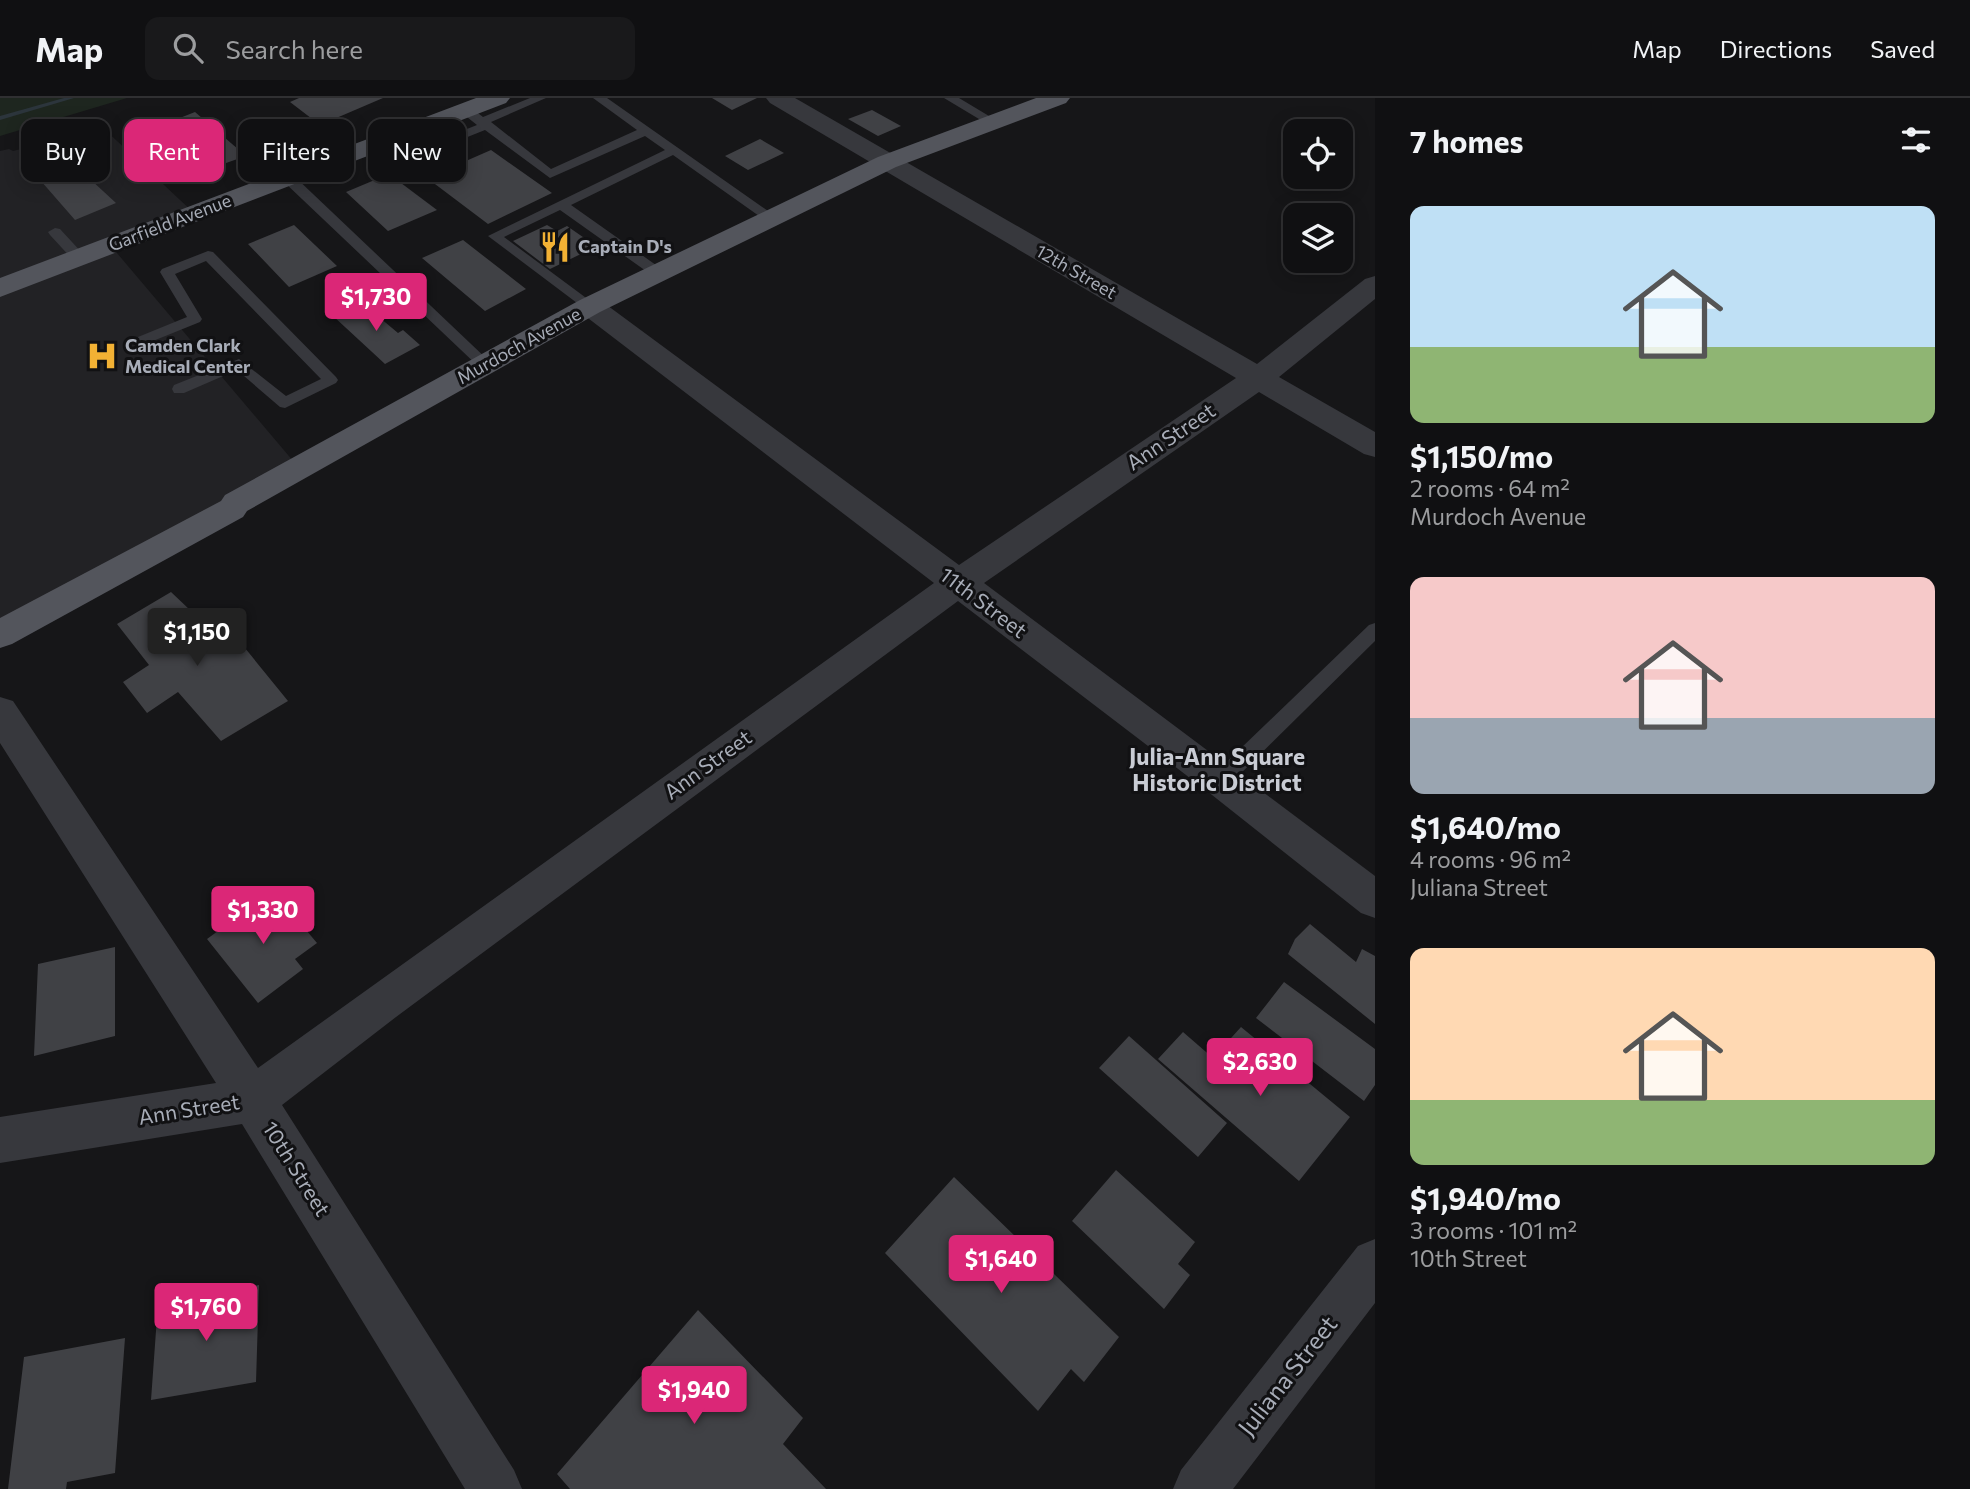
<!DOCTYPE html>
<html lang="en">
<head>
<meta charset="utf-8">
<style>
	:root { --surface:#101012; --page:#19191b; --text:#f1f3f6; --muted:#9c9d9f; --line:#303032; --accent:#db2777 }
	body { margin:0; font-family:Commissioner,sans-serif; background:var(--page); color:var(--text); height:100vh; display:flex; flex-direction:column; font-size:26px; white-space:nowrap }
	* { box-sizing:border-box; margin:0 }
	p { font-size:23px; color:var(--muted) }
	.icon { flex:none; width:38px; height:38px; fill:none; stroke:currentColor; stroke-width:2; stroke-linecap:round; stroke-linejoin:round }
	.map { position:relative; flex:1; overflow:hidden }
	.side { display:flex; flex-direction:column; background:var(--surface); width:595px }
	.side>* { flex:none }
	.hud { position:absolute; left:21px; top:21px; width:665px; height:63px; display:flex; gap:14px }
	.tools { position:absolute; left:1283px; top:21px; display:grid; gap:14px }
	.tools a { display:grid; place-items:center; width:70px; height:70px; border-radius:14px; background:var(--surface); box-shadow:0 4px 18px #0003,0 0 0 2px var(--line); font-size:35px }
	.price { position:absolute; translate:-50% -60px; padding:0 16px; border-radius:7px; background:var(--accent); color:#fff; font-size:23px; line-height:46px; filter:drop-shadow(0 2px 4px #0008) }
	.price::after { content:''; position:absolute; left:50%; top:42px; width:21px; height:16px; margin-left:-10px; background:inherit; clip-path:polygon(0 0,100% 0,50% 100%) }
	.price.current { background:#222; color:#fff }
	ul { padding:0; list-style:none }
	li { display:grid; align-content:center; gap:14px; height:371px; padding:0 35px }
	li span { display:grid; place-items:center; height:217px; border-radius:14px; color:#555 }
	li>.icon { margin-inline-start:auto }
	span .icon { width:126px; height:126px; fill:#fffc; stroke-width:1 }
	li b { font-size:30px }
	h2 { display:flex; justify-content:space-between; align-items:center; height:84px; padding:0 35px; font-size:30px }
	.pill { padding:0 24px; border-radius:14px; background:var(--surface); box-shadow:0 4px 18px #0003,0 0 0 2px var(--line); font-size:24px; line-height:63px }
	.pill.current { background:var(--accent); color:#fff }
	header { display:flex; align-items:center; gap:42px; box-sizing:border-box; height:98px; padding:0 35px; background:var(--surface); border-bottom:2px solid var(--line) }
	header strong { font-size:33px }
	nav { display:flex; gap:38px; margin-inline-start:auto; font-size:24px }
	.search { width:490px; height:63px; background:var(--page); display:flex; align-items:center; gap:18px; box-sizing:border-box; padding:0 24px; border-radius:14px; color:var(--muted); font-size:26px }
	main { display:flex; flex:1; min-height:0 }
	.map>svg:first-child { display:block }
</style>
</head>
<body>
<header>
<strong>Map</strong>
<div class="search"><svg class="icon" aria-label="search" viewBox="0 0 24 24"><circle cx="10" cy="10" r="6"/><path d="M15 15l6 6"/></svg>Search here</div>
<nav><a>Map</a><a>Directions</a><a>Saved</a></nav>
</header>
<main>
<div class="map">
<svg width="1375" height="1391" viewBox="0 0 1375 1391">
	<rect width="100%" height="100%" fill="#161618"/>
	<path fill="#222225" d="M101,28L195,116L111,148L299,370L0,536V53L9,51L13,53L70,39Z"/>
	<path fill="#1e261f" d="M0,0H127L0,38Z"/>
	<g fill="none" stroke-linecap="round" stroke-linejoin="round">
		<path fill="#2c353c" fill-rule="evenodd" d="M64,0H74L0,22V18Z"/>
	</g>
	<path fill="#404145" d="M299,0H383L320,27L290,4Z
		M712,0H757L732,12Z
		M872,12L901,28L878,38L848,21Z
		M195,14L246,58L209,71L162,27Z
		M760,41L784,55L748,72L725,58Z
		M491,52L552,95L488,126L427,80Z
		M77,69L116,105L75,122L41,83Z
		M389,76L437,112L388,133L346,94Z
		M294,127L337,168L289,189L248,146Z
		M547,127L557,133L567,128L593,146L583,152L585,154L550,171L513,143Z
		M463,142L526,191L485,213L422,160Z
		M361,204L398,235L403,232L420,247L385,266L332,217Z
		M171,494L210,531L220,532L229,542L236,539L288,603L221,643L178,594L147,615L123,584L149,567L117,526Z
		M273,793L317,845L295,861L303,871L258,905L207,841Z
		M1310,826L1356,864L1362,851L1375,858V926L1288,856L1295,841Z
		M115,849V938L34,958L38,866Z
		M1284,884L1375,951V987L1364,1003L1256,920Z
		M1241,929L1350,1019L1299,1083L1158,961L1183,934L1213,960Z
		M1129,938L1227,1025L1198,1059L1099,970Z
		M1116,1072L1195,1144L1178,1166L1190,1177L1164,1211L1072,1123Z
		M954,1079L1119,1239L1084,1284L1071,1271L1038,1313L885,1155Z
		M259,1187L256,1284L151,1302L158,1205Z
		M698,1212L803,1320L783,1346L826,1391H570L557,1376Z
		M125,1240L115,1375L67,1384L66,1391H8L24,1259Z"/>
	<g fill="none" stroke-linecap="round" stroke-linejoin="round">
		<path fill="#37383d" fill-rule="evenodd" d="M530,0H546L491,24L551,71L637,32L593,0H607L778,120L771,124L766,123L673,57L571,107L663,172V178H653L560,112L504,139L597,208L590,212L585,211L488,138L665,52L645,38L550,80L485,32L405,64L378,43L384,39L406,55L477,27L462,15V9H470L483,19Z
			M944,0H959L999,24L989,27Z
			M288,76L293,77L490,264L492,267L490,270H480L283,83V77Z
			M55,130L60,131L84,157V163H74L50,137L48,134Z
			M208,153L213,154L336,279L338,282L336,285L285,310L280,309L237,272L184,295H174L172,291L174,287L239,261L286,298L321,281L206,163L175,176L202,221L200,224L148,245H138L136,242L138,239L187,219L160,174L162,171Z
			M1375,525V543L1228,688L1221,690L1214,688L1211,682L1214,676L1369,527Z"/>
		<path fill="#37383d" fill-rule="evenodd" d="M766,0H795L1257,266L1365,181L1375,178V201L1279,279L1375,334V359L1364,356L1259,294L984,485L1375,778V820L1361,815L1207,693L958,503L396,919L282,1007L514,1372L522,1391H465L242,1026L0,1065V1019L216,985L0,645V599L13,603L258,970L934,485L580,214L576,208L580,202L590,199L600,202L959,467L1236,280L770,5Z
			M1375,1141V1205L1233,1391H1173L1181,1372L1358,1148Z"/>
		<path fill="#53555c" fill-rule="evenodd" d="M476,0H510L506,5L0,199V180Z
			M1036,0H1070L1066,5L896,69L600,214L247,413L243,419L12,546L0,550V520L221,403L225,397L580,202L878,59Z"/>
	</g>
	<defs>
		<symbol id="restaurant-bare" viewBox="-9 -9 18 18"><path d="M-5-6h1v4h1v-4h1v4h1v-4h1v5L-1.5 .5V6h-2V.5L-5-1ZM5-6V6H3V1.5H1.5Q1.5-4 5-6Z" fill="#f2b134" stroke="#111113" stroke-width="2.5" paint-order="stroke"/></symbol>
		<symbol id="hospital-bare" viewBox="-9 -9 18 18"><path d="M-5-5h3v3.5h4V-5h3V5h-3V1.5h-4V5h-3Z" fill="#f2b134" stroke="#111113" stroke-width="2.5" paint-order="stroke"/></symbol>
	</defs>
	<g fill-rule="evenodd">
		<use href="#restaurant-bare" x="533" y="127" width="44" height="44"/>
		<use href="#hospital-bare" x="80" y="236" width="44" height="44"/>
	</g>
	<g text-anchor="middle" stroke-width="6" stroke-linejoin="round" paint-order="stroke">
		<g font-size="18" fill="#a8adb8" stroke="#111113">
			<text transform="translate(170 125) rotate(-21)" y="6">Garfield Avenue</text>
			<text transform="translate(1076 174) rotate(30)" y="6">12th Street</text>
			<text transform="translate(519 248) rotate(-29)" y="6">Murdoch Avenue</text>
		</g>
		<g font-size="18" font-weight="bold" fill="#a8adb8" stroke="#111113" text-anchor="start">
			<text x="578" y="155">Captain D's</text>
			<text x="125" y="254">Camden Clark<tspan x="125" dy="21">Medical Center</tspan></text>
		</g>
		<g font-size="21" fill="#a8adb8" stroke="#111113">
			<text transform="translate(1171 339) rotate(-34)" y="7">Ann Street</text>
			<text transform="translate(983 505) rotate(37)" y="7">11th Street</text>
			<text transform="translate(708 667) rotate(-36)" y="7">Ann Street</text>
			<text transform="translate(189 1012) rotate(-9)" y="7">Ann Street</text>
			<text transform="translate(296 1071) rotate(58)" y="7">10th Street</text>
		</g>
		<g font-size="23" font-weight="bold" fill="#c9ccd4" stroke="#111113">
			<text x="1217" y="667">Julia-Ann Square<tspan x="1217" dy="26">Historic District</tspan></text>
		</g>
		<g font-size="24" fill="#a8adb8" stroke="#111113">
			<text transform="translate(1288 1278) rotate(-52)" y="8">Juliana Street</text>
		</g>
	</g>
</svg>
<div class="tools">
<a><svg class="icon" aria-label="locate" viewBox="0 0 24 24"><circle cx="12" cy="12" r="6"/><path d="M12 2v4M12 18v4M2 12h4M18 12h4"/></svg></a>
<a><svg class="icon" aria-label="layers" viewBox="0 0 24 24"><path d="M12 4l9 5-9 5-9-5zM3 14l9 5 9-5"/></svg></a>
</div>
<b class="price" style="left:376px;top:235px">$1,730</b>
<b class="price current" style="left:197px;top:570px">$1,150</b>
<b class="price" style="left:263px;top:848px">$1,330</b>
<b class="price" style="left:1260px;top:1000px">$2,630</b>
<b class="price" style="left:1001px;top:1197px">$1,640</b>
<b class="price" style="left:206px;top:1245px">$1,760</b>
<b class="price" style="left:694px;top:1328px">$1,940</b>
<div class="hud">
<a class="pill">Buy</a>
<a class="pill current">Rent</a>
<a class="pill">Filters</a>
<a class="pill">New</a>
</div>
</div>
<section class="side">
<h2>7 homes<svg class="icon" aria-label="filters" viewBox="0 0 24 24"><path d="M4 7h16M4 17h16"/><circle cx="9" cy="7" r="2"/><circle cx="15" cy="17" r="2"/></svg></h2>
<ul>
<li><span style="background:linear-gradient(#bfe0f5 65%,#8fb573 0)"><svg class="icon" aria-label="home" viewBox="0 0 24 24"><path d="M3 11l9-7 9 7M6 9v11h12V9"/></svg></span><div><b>$1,150/mo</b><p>2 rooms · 64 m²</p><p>Murdoch Avenue</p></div></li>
<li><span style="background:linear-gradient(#f6c9c9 65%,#9aa5b1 0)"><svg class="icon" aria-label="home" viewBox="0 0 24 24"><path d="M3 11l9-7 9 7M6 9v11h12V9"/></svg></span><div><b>$1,640/mo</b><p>4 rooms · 96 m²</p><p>Juliana Street</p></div></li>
<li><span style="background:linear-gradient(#ffd9b3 70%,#8fb573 0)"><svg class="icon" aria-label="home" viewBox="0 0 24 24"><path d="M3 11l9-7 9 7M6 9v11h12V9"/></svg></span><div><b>$1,940/mo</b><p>3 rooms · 101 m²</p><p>10th Street</p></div></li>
</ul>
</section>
</main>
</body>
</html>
